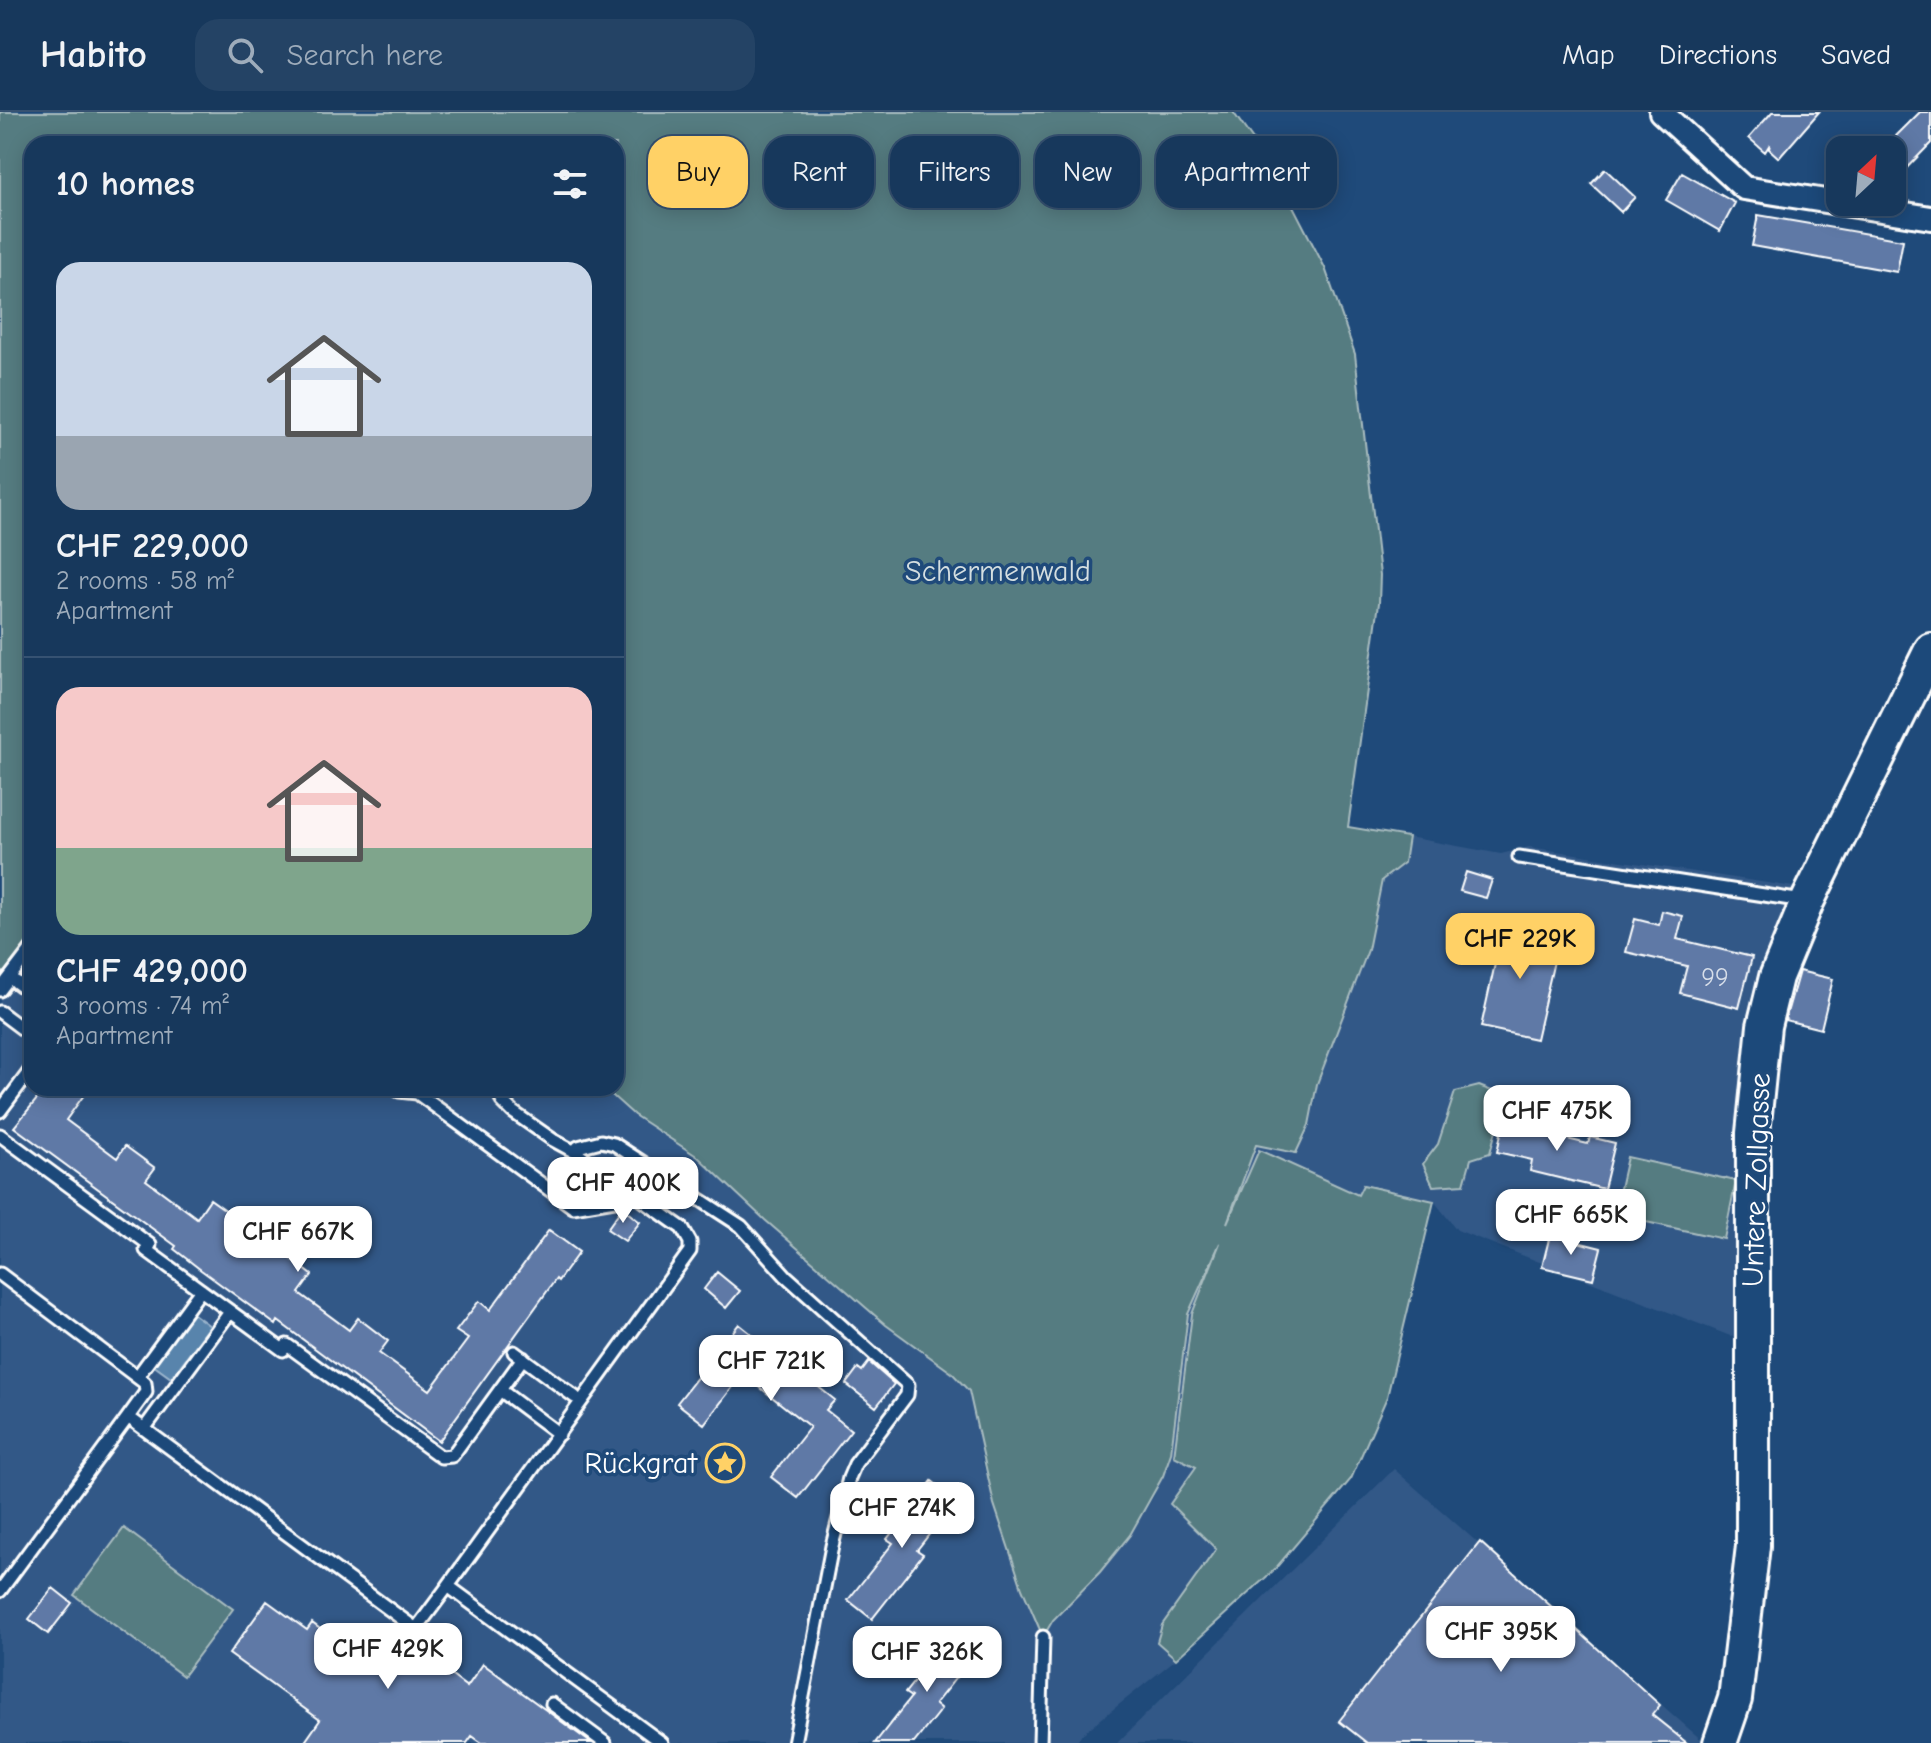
<!DOCTYPE html>
<html lang="en">
<head>
<meta charset="utf-8">
<style>
	:root { --surface:#17385c; --page:#244365; --text:#f1f3f6; --muted:#9eacbb; --line:#365272; --accent:#ffd166 }
	body { margin:0; font-family:"Comic Neue",sans-serif; background:var(--page); color:var(--text); height:100vh; display:flex; flex-direction:column; font-size:30px; white-space:nowrap }
	* { box-sizing:border-box; margin:0 }
	p { font-size:26px; color:var(--muted) }
	.icon { flex:none; width:44px; height:44px; fill:none; stroke:currentColor; stroke-width:2; stroke-linecap:round; stroke-linejoin:round }
	.map { position:relative; flex:1; overflow:hidden }
	.drawer { position:absolute; left:24px; top:24px; width:600px; height:960px; display:flex; flex-direction:column; background:var(--surface); border-radius:24px; box-shadow:0 4px 20px #0003,0 0 0 2px var(--line) }
	.drawer>* { flex:none }
	.top-card { position:absolute; left:648px; top:24px; width:760px; height:72px; display:flex; gap:16px }
	.needle { width:52px; rotate:26deg }
	.buttons { position:absolute; left:1826px; top:24px; display:grid; gap:16px }
	.buttons a { display:grid; place-items:center; width:80px; height:80px; border-radius:16px; background:var(--surface); box-shadow:0 4px 20px #0003,0 0 0 2px var(--line); font-size:40px }
	.price { position:absolute; translate:-50% -68px; padding:0 18px; border-radius:16px; background:#fff; color:#222; font-size:26px; line-height:52px; filter:drop-shadow(0 2px 4px #0008) }
	.price::after { content:''; position:absolute; left:50%; top:48px; width:24px; height:18px; margin-left:-12px; background:inherit; clip-path:polygon(0 0,100% 0,50% 100%) }
	.price.on { background:var(--accent); color:#111 }
	ul { padding:0; list-style:none }
	li { display:grid; align-content:center; gap:16px; height:424px; padding:0 32px }
	li+li { border-top:2px solid var(--line) }
	li span { display:grid; place-items:center; height:248px; border-radius:24px; color:#555 }
	li>.icon { margin-inline-start:auto }
	span .icon { width:144px; height:144px; fill:#fffc; stroke-width:1 }
	li b { font-size:34px }
	h2 { display:flex; justify-content:space-between; align-items:center; height:96px; padding:0 32px; font-size:34px }
	.pill { padding:0 28px; border-radius:24px; background:var(--surface); box-shadow:0 4px 20px #0003,0 0 0 2px var(--line); font-size:28px; line-height:72px }
	.pill.on { background:var(--accent); color:#111 }
	header { display:flex; align-items:center; gap:48px; box-sizing:border-box; height:112px; padding:0 40px; background:var(--surface); border-bottom:2px solid var(--line) }
	header strong { font-size:38px }
	nav { display:flex; gap:44px; margin-inline-start:auto; font-size:28px }
	.search { width:560px; height:72px; background:var(--page); display:flex; align-items:center; gap:20px; box-sizing:border-box; padding:0 28px; border-radius:24px; color:var(--muted); font-size:30px }
	.map>svg:first-child { display:block }
</style>
</head>
<body>
<header>
<strong>Habito</strong>
<div class="search"><svg class="icon" aria-label="search" viewBox="0 0 24 24"><circle cx="10" cy="10" r="6"/><path d="M15 15l6 6"/></svg>Search here</div>
<nav><a>Map</a><a>Directions</a><a>Saved</a></nav>
</header>
<div class="map">
<svg width="1931" height="1631" viewBox="0 0 1931 1631">
	<rect width="100%" height="100%" fill="#1f4a7a"/>
	<filter id="ink" filterUnits="userSpaceOnUse"><feTurbulence type="fractalNoise" baseFrequency=".0125" numOctaves="2"/><feDisplacementMap in="SourceGraphic" scale="16" xChannelSelector="R" yChannelSelector="G"/><feConvolveMatrix kernelMatrix="1 2 1 2 8 2 1 2 1" color-interpolation-filters="sRGB"/></filter>
	<g filter="url(#ink)">
		<path fill="#325887" d="M1408,725L1501,742L1529,735L1813,778L1776,865L1751,1232L1457,1118L1434,1089L1387,1285L1351,1367L1275,1457L1176,1547L1081,1623L1076,1631H0V868L32,826V976H604L634,1003L698,1045L765,1108L886,1213L952,1261L969,1279L975,1298L983,1352L1022,1476L1043,1523L1053,1508L1100,1460L1130,1423L1154,1384L1171,1341L1188,1202L1225,1119L1256,1033L1296,1041L1315,992L1317,972L1368,838L1382,768L1404,751Z
			M1394,1357L1705,1631H1117Z"/>
		<path fill="#557b81" stroke="#aabdc0" stroke-width="2" d="M0,0H1233L1275,59L1325,156L1355,242L1380,463L1379,491L1348,715L1408,725L1404,751L1382,768L1368,838L1317,972L1309,1013L1296,1041L1256,1033L1227,1111L1259,1038L1358,1083L1363,1073L1434,1089L1387,1285L1351,1367L1275,1457L1176,1547L1157,1530L1162,1513L1216,1437L1170,1392L1196,1355L1174,1344L1192,1202L1220,1131L1188,1202L1171,1341L1163,1364L1130,1423L1100,1460L1053,1508L1043,1525L1022,1476L994,1392L969,1279L952,1261L886,1213L765,1108L698,1045L634,1003L604,976H616V32H32V826L0,868Z
			M1479,974L1505,984L1490,1041L1471,1047L1464,1072L1433,1074L1423,1052L1438,1032L1455,980Z
			M1627,1045L1736,1069L1724,1127L1614,1103Z
			M124,1416L233,1497L183,1564L74,1483Z"/>
		<path fill="#5884ac" stroke="#9bb5cd" stroke-width="2" d="M191,1200L210,1214L171,1266L153,1253Z"/>
		<path fill="#5f79a6" stroke="#fff" stroke-width="2" d="M1772,0H1819L1779,46L1769,37L1770,32L1765,40L1749,26Z
			M1920,0H1931V31L1892,71V28Z
			M1605,57L1635,85L1621,100L1591,72Z
			M1682,61L1735,91L1720,119L1666,88Z
			M1758,103L1903,128L1897,160L1752,134Z
			M1466,760L1492,768L1486,786L1460,779Z
			M1662,799L1683,804L1677,827L1752,845L1739,896L1680,881L1687,854L1626,840L1635,807L1659,813Z
			M1504,811L1560,823L1536,927L1481,915Z
			M1799,859L1833,867L1821,917L1785,908Z
			M46,976H89L66,1008L117,1046L125,1034L155,1056L146,1068L197,1106L210,1087L262,1124L312,1163L299,1181L349,1218L358,1206L388,1229L379,1241L430,1278L468,1227L456,1219L479,1189L490,1198L549,1118L579,1140L558,1169L556,1167L439,1329L278,1209L276,1213L201,1158L174,1137L176,1134L14,1015Z
			M1505,1003L1544,1012L1542,1021L1588,1032L1590,1025L1615,1031L1604,1077L1530,1059L1532,1048L1497,1040Z
			M622,1096L640,1110L625,1129L607,1117Z
			M1550,1123L1601,1136L1593,1167L1542,1155Z
			M717,1160L740,1179L726,1196L704,1177Z
			M739,1212L835,1288L826,1298L851,1318L798,1386L771,1365L810,1315L743,1262L704,1312L677,1291Z
			M869,1250L894,1272L876,1295L846,1272L858,1256L862,1259Z
			M932,1369L956,1388L917,1438L923,1442L872,1507L848,1488L893,1431L887,1427Z
			M1480,1430L1660,1593L1652,1603L1687,1631H1367L1339,1609Z
			M53,1476L72,1491L48,1522L29,1507Z
			M267,1489L307,1518L312,1511L346,1536L358,1520L393,1546L405,1529L467,1575L483,1552L591,1631H482L472,1624L467,1631H304L320,1608L229,1542Z
			M950,1524L974,1543L935,1592L941,1597L914,1631H875L911,1585L905,1581Z"/>
		<g fill="none" stroke-linecap="round" stroke-linejoin="round">
			<defs>
				<path id="lane" d="M1519,745L1803,789
					M16,870L32,882
					M0,878L32,836
					M0,900L32,924
					M394,976L399,979L417,981L573,1095L626,1086L631,1079
					M0,999L32,956
					M0,1023L150,1133L146,1138L283,1238L287,1233L441,1345L452,1344L523,1246
					M575,1040L578,1035L601,1029L614,1032L741,1114L786,1164L908,1273L907,1283L855,1352L849,1366L832,1434L794,1631
					M0,1162L145,1271L146,1280L128,1305L416,1517L448,1474L662,1631
					M514,1240L575,1285
					M137,1265L201,1178
					M500,1278L559,1322
					M144,1317L230,1200
					M448,1474L690,1139V1130L682,1116L575,1040L553,1028L513,1000L502,989L498,976
					M0,1479L128,1305
					M416,1517L443,1536
					M552,1592L605,1631
					M1040,1631L1043,1525"/>
				<path id="street" d="M1661,0L1744,76L1931,106"/>
				<path id="secondary" d="M1720,1631L1735,1587L1753,1434V1021L1764,914L1776,865L1807,790L1931,538"/>
			</defs>
			<use href="#lane" stroke="#fff" stroke-width="17"/>
			<use href="#street" stroke="#fff" stroke-width="28"/>
			<use href="#secondary" stroke="#fff" stroke-width="38"/>
			<use href="#lane" stroke="#1f4a7a" stroke-width="11"/>
			<use href="#street" stroke="#1f4a7a" stroke-width="22"/>
			<use href="#secondary" stroke="#1f4a7a" stroke-width="32"/>
		</g>
	</g>
	<defs>
		<symbol id="sight-ring" viewBox="-11 -11 22 22"><circle r="9.5" fill="#1f4a7a" stroke="#ffd166" stroke-width="1.5"/><path d="M0-6L1.8-2.2L6-1.7L2.9 1.2L3.7 5.4L0 3.3L-3.7 5.4L-2.9 1.2L-6-1.7L-1.8-2.2Z" fill="#ffd166"/></symbol>
	</defs>
	<g fill-rule="evenodd">
		<use href="#sight-ring" x="703" y="1329" width="44" height="44"/>
	</g>
	<g text-anchor="middle" stroke-width="7" stroke-linejoin="round" paint-order="stroke">
		<g font-size="26" fill="#d7dee9">
			<text x="1715" y="874">99</text>
		</g>
		<g font-size="30" fill="#d4dee0" stroke="#1f4a7a">
			<text x="998" y="469">Schermenwald</text>
		</g>
		<g font-size="30" fill="#fff" stroke="#1f4a7a">
			<text transform="translate(1756 1068) rotate(-88)" y="10">Untere Zollgasse</text>
		</g>
		<g font-size="30" fill="#fff" stroke="#1f4a7a" text-anchor="end">
			<text x="697" y="1361">Rückgrat</text>
		</g>
	</g>
</svg>
<div class="buttons">
<a><svg class="needle" viewBox="-14 -14 28 28"><path d="M0-13l5 13h-10z" fill="#e53935"/><path d="M0 13l5-13h-10z" fill="#9eacbb"/></svg></a>
</div>
<b class="price on" style="left:1520px;top:869px">CHF 229K</b>
<b class="price" style="left:1557px;top:1041px">CHF 475K</b>
<b class="price" style="left:623px;top:1113px">CHF 400K</b>
<b class="price" style="left:1571px;top:1145px">CHF 665K</b>
<b class="price" style="left:298px;top:1162px">CHF 667K</b>
<b class="price" style="left:771px;top:1291px">CHF 721K</b>
<b class="price" style="left:902px;top:1438px">CHF 274K</b>
<b class="price" style="left:1501px;top:1562px">CHF 395K</b>
<b class="price" style="left:388px;top:1579px">CHF 429K</b>
<b class="price" style="left:927px;top:1582px">CHF 326K</b>
<div class="top-card">
<a class="pill on">Buy</a>
<a class="pill">Rent</a>
<a class="pill">Filters</a>
<a class="pill">New</a>
<a class="pill">Apartment</a>
</div>
<section class="drawer">
<h2>10 homes<svg class="icon" aria-label="filters" viewBox="0 0 24 24"><path d="M4 7h16M4 17h16"/><circle cx="9" cy="7" r="2"/><circle cx="15" cy="17" r="2"/></svg></h2>
<ul>
<li><span style="background:linear-gradient(#c9d6e8 70%,#9aa5b1 0)"><svg class="icon" aria-label="home" viewBox="0 0 24 24"><path d="M3 11l9-7 9 7M6 9v11h12V9"/></svg></span><div><b>CHF 229,000</b><p>2 rooms · 58 m²</p><p>Apartment</p></div></li>
<li><span style="background:linear-gradient(#f6c9c9 65%,#7fa58c 0)"><svg class="icon" aria-label="home" viewBox="0 0 24 24"><path d="M3 11l9-7 9 7M6 9v11h12V9"/></svg></span><div><b>CHF 429,000</b><p>3 rooms · 74 m²</p><p>Apartment</p></div></li>
</ul>
</section>
</div>
</body>
</html>
